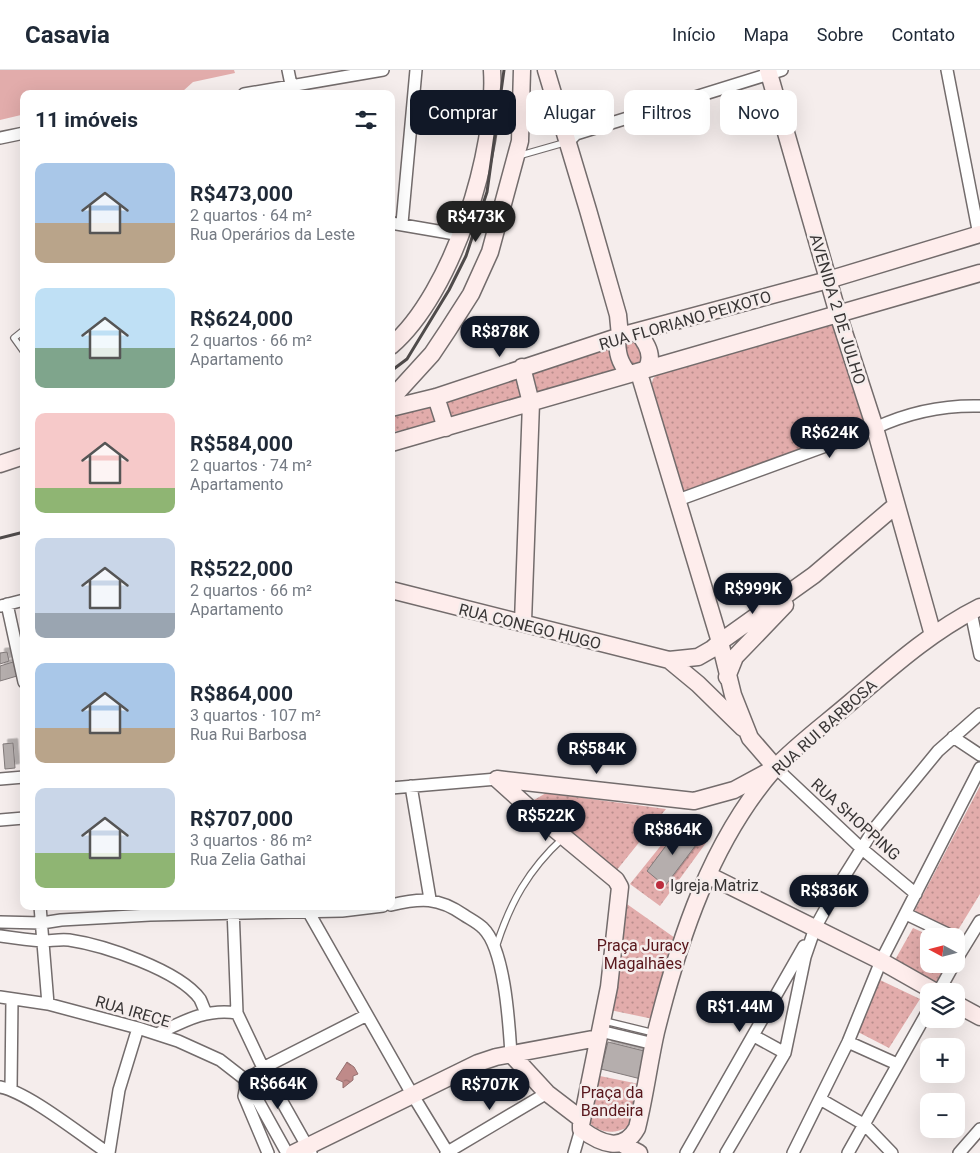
<!DOCTYPE html>
<html lang="pt">
<head>
<meta charset="utf-8">
<style>
	:root { --surface:#fff; --page:#f6f6f7; --text:#1f2937; --muted:#747a83; --line:#e0e1e3; --accent:#111827 }
	body { margin:0; font-family:Roboto,sans-serif; background:var(--page); color:var(--text); height:100vh; display:flex; flex-direction:column; font-size:19px; white-space:nowrap }
	* { box-sizing:border-box; margin:0 }
	p { font-size:16px; color:var(--muted) }
	.icon { flex:none; width:28px; height:28px; fill:none; stroke:currentColor; stroke-width:2; stroke-linecap:round; stroke-linejoin:round }
	.map { position:relative; flex:1; overflow:hidden }
	.drawer { position:absolute; left:20px; top:20px; width:375px; height:820px; display:flex; flex-direction:column; background:var(--surface); border-radius:10px; box-shadow:0 5px 20px #0002 }
	.drawer>* { flex:none }
	.guide { position:absolute; left:410px; top:20px; width:475px; height:45px; display:flex; gap:10px }
	.needle { width:32px; rotate:277deg }
	.buttons { position:absolute; left:920px; top:858px; display:grid; gap:10px }
	.buttons a { display:grid; place-items:center; width:45px; height:45px; border-radius:10px; background:var(--surface); box-shadow:0 5px 20px #0002; font-size:25px }
	.price { position:absolute; translate:-50% -42px; padding:0 11px; border-radius:18px; background:var(--accent); color:#fff; font-size:16px; line-height:32px; filter:drop-shadow(0 1px 2px #0008) }
	.price::after { content:''; position:absolute; left:50%; top:30px; width:15px; height:11px; margin-left:-8px; background:inherit; clip-path:polygon(0 0,100% 0,50% 100%) }
	.price.current { background:#222; color:#fff }
	ul { padding:0; list-style:none }
	li { display:flex; align-items:center; gap:15px; height:125px; padding:0 15px }
	li span { display:grid; place-items:center; flex:none; width:140px; height:100px; border-radius:10px; color:#555 }
	li>.icon { margin-inline-start:auto }
	span .icon { width:60px; height:60px; fill:#fffc; stroke-width:1 }
	li b { font-size:21px }
	h2 { display:flex; justify-content:space-between; align-items:center; height:60px; padding:0 15px; font-size:21px }
	.pill { padding:0 18px; border-radius:10px; background:var(--surface); box-shadow:0 5px 20px #0002; font-size:18px; line-height:45px }
	.pill.current { background:var(--accent); color:#fff }
	header { display:flex; align-items:center; gap:30px; box-sizing:border-box; height:70px; padding:0 25px; background:var(--surface); border-bottom:1px solid var(--line) }
	header strong { font-size:24px }
	nav { display:flex; gap:28px; margin-inline-start:auto; font-size:18px }
	.map>svg:first-child { display:block }
</style>
</head>
<body>
<header>
<strong>Casavia</strong>
<nav><a>Início</a><a>Mapa</a><a>Sobre</a><a>Contato</a></nav>
</header>
<div class="map">
<svg width="980" height="1083" viewBox="0 0 980 1083">
	<defs>
		<pattern id="grass-dots" width="8" height="8" patternUnits="userSpaceOnUse" patternTransform="scale(1.25)"><rect width="8" height="8" fill="#e2acab"/><path d="M2 2h.1M6 6h.1" fill="none" stroke="#b88d8c" stroke-width="1.8" stroke-linecap="round"/></pattern>
		<pattern id="water-ripples" width="26" height="14" patternUnits="userSpaceOnUse" patternTransform="scale(1.25)"><rect width="26" height="14" fill="#bf8a89"/><path d="M2 4q2-2 4 0t4 0M15 11q2-2 4 0t4 0" fill="none" stroke="#9c7271"/></pattern>
		<filter id="shadow"><feDropShadow dx="4.5" dy="-4.5" stdDeviation="0" flood-color="#0004"/></filter>
	</defs>
	<rect width="100%" height="100%" fill="#f5edec"/>
	<path fill="url(#grass-dots)" d="M832,251L865,350L859,360L682,425L651,317L653,309L661,299Z
		M636,266L645,293L415,358L391,362V346Z
		M980,716V824L955,865L913,844Z
		M546,723L666,739L612,806L534,738V730Z
		M683,748L711,766L660,836L630,814Z
		M624,832L675,868L653,949L610,940Z
		M913,858L931,866H929V894H948L934,915L891,897Z
		M880,910L920,929L889,978L858,962Z
		M595,1005L639,1014L630,1056C614,1065 598,1064 586,1049Z"/>
	<path fill="#e2acab" d="M0,0H234L235,3L193,12L183,21L170,24H24V47L21,45L0,50Z"/>
	<path fill="url(#water-ripples)" stroke="#967070" d="M347,992L354,997L358,1004L353,1006V1010L343,1018V1012L336,1009Z"/>
	<path fill="#b5aead" stroke="#817a7a" filter="url(#shadow)" d="M7,582L9,591L0,594V583Z
		M13,592L17,606L0,611V596Z
		M13,673L15,698L5,699L3,674Z
		M680,757L699,771L665,816L647,801Z
		M608,972L648,982L641,1009L601,999Z"/>
	<g fill="none" stroke-linecap="round" stroke-linejoin="round">
		<defs>
			<path id="lane" d="M518,86L567,72
				M24,260L14,268L24,282
				M496,877C510,833 528,800 563,768
				M605,951L654,963"/>
			<path id="street" d="M288,0L293,24
				M947,0L979,165
				M244,24L383,0
				M0,68L24,63
				M568,72L576,64L782,0
				M391,153L461,165
				M402,153L416,0
				M678,430L875,358C909,342 942,335 980,336
				M7,534L24,612
				M1,536L24,530
				M971,542L980,585
				M953,667L980,685
				M776,698L861,778L916,824
				M0,709L24,707
				M411,716L430,829
				M391,718L497,709
				M0,750L24,748
				M391,835C421,828 438,827 464,845C470,849 478,853 483,858C505,879 509,954 511,984
				M40,836L48,934
				M233,838L237,943
				M308,841L412,1024L448,1083
				M906,844L952,866
				M0,852L42,853L61,850L150,845L342,841L383,836
				M0,866C14,868 28,870 42,871C51,871 59,869 69,870C103,875 179,900 200,929C202,933 204,939 206,943
				M956,890L980,851
				M939,921L954,894
				M0,927L48,934L138,958L178,971L220,990L247,1011L287,1083
				M600,961L654,974
				M157,964C184,951 207,938 237,943L263,998L311,1083
				M754,966L785,983
				M848,972L897,994
				M247,1011L263,998L367,945
				M247,1011L244,1026L268,1083
				M0,1017C28,1022 82,1066 108,1083
				M11,1019L12,929
				M820,1029L865,1055L892,1083
				M109,1083L119,1020L138,958
				M446,1083L547,1023
				M574,1083L581,1059
				M686,1083L804,876
				M726,1083L785,983L805,887L815,858L837,818L874,759L938,681L980,644
				M793,1083L848,972L881,891L980,698
				M848,1083L929,939
				M959,1083L980,1059"/>
			<path id="secondary" d="M546,0L588,140L618,245L620,266
				M768,0L838,244L875,358L933,565
				M637,262C646,272 655,286 646,299
				M617,267C617,283 619,292 629,304
				M391,276C453,223 497,80 492,0
				M522,297L531,333L523,552
				M639,303L720,572L733,625L750,668L776,698
				M436,327L446,358
				M391,329L432,284L448,260L471,224L490,182L520,71L522,0
				M391,338L436,327L620,266L828,210L980,164
				M391,373L980,203
				M0,394L24,386
				M391,520L669,590L698,587L712,579L720,572L814,505L895,436
				M669,590L698,614L743,658
				M727,607L735,587L785,535
				M497,709L528,737L616,810L620,817L609,917L581,1055V1059C601,1074 623,1083 637,1058C645,1026 649,993 656,962C679,869 711,771 775,698C795,676 829,651 852,631C893,596 932,561 980,537
				M497,709L694,731L734,720L771,700
				M708,805L881,891L934,921
				M956,934L980,947
				M511,984L547,1023L581,1049
				M624,1075L639,1083
				M294,1083L478,993L496,987L598,968"/>
		</defs>
		<use href="#lane" stroke="#736c6c" stroke-width="8"/>
		<use href="#street" stroke="#736c6c" stroke-width="14"/>
		<use href="#secondary" stroke="#736c6c" stroke-width="19"/>
		<use href="#lane" stroke="#fff" stroke-width="5.5"/>
		<use href="#street" stroke="#fff" stroke-width="11"/>
		<use href="#secondary" stroke="#feedec" stroke-width="16"/>
		<path stroke="#4f4b4b" stroke-width="3" d="M391,301L407,289L449,220L466,186L487,122L504,0
			M0,468L24,462"/>
	</g>
	<circle fill="#bc2c3d" stroke="#f5edec" stroke-width="2" cx="660" cy="815" r="5"/>
	<g text-anchor="middle" stroke-width="5" stroke-linejoin="round" paint-order="stroke">
		<g font-size="16" fill="#383535" stroke="#f5edec">
			<text transform="translate(838 239) rotate(73)" y="6">AVENIDA 2 DE JULHO</text>
			<text transform="translate(685 250) rotate(-16)" y="6">RUA FLORIANO PEIXOTO</text>
			<text transform="translate(530 556) rotate(14)" y="6">RUA CONEGO HUGO</text>
			<text transform="translate(824 657) rotate(-42)" y="6">RUA RUI BARBOSA</text>
			<text transform="translate(856 749) rotate(42)" y="6">RUA SHOPPING</text>
			<text transform="translate(133 941) rotate(16)" y="6">RUA IRECE</text>
		</g>
		<g font-size="16" fill="#383535" stroke="#f5edec" text-anchor="start">
			<text x="670" y="821">Igreja Matriz</text>
		</g>
		<g font-size="16" fill="#59171c" stroke="#f5edec">
			<text x="643" y="881">Praça Juracy<tspan x="643" dy="18">Magalhães</tspan></text>
			<text x="612" y="1028">Praça da<tspan x="612" dy="18">Bandeira</tspan></text>
		</g>
	</g>
</svg>
<div class="buttons">
<a><svg class="needle" viewBox="-14 -14 28 28"><path d="M0-13l5 13h-10z" fill="#e53935"/><path d="M0 13l5-13h-10z" fill="#747a83"/></svg></a>
<a><svg class="icon" aria-label="layers" viewBox="0 0 24 24"><path d="M12 4l9 5-9 5-9-5zM3 14l9 5 9-5"/></svg></a>
<a>+</a>
<a>−</a>
</div>
<b class="price current" style="left:476px;top:173px">R$473K</b>
<b class="price" style="left:500px;top:288px">R$878K</b>
<b class="price" style="left:830px;top:389px">R$624K</b>
<b class="price" style="left:753px;top:545px">R$999K</b>
<b class="price" style="left:597px;top:705px">R$584K</b>
<b class="price" style="left:546px;top:772px">R$522K</b>
<b class="price" style="left:673px;top:786px">R$864K</b>
<b class="price" style="left:829px;top:847px">R$836K</b>
<b class="price" style="left:740px;top:963px">R$1.44M</b>
<b class="price" style="left:278px;top:1040px">R$664K</b>
<b class="price" style="left:490px;top:1041px">R$707K</b>
<div class="guide">
<a class="pill current">Comprar</a>
<a class="pill">Alugar</a>
<a class="pill">Filtros</a>
<a class="pill">Novo</a>
</div>
<section class="drawer">
<h2>11 imóveis<svg class="icon" aria-label="filters" viewBox="0 0 24 24"><path d="M4 7h16M4 17h16"/><circle cx="9" cy="7" r="2"/><circle cx="15" cy="17" r="2"/></svg></h2>
<ul>
<li><span style="background:linear-gradient(#a9c7e8 60%,#b9a48a 0)"><svg class="icon" aria-label="home" viewBox="0 0 24 24"><path d="M3 11l9-7 9 7M6 9v11h12V9"/></svg></span><div><b>R$473,000</b><p>2 quartos · 64 m²</p><p>Rua Operários da Leste</p></div></li>
<li><span style="background:linear-gradient(#bfe0f5 60%,#7fa58c 0)"><svg class="icon" aria-label="home" viewBox="0 0 24 24"><path d="M3 11l9-7 9 7M6 9v11h12V9"/></svg></span><div><b>R$624,000</b><p>2 quartos · 66 m²</p><p>Apartamento</p></div></li>
<li><span style="background:linear-gradient(#f6c9c9 75%,#8fb573 0)"><svg class="icon" aria-label="home" viewBox="0 0 24 24"><path d="M3 11l9-7 9 7M6 9v11h12V9"/></svg></span><div><b>R$584,000</b><p>2 quartos · 74 m²</p><p>Apartamento</p></div></li>
<li><span style="background:linear-gradient(#c9d6e8 75%,#9aa5b1 0)"><svg class="icon" aria-label="home" viewBox="0 0 24 24"><path d="M3 11l9-7 9 7M6 9v11h12V9"/></svg></span><div><b>R$522,000</b><p>2 quartos · 66 m²</p><p>Apartamento</p></div></li>
<li><span style="background:linear-gradient(#a9c7e8 65%,#b9a48a 0)"><svg class="icon" aria-label="home" viewBox="0 0 24 24"><path d="M3 11l9-7 9 7M6 9v11h12V9"/></svg></span><div><b>R$864,000</b><p>3 quartos · 107 m²</p><p>Rua Rui Barbosa</p></div></li>
<li><span style="background:linear-gradient(#c9d6e8 65%,#8fb573 0)"><svg class="icon" aria-label="home" viewBox="0 0 24 24"><path d="M3 11l9-7 9 7M6 9v11h12V9"/></svg></span><div><b>R$707,000</b><p>3 quartos · 86 m²</p><p>Rua Zelia Gathai</p></div></li>
</ul>
</section>
</div>
</body>
</html>
